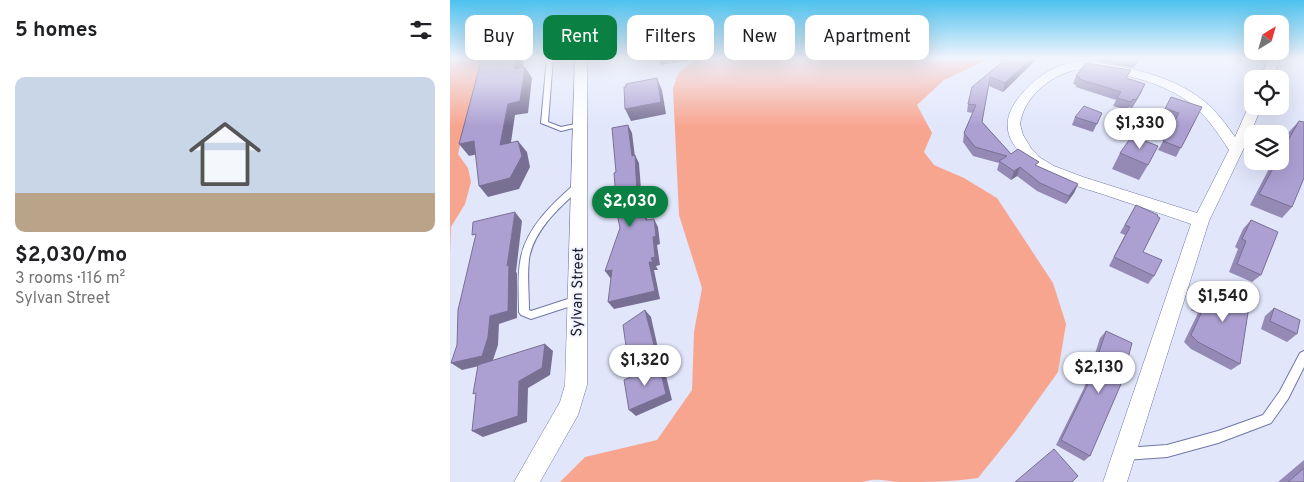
<!DOCTYPE html>
<html lang="en">
<head>
<meta charset="utf-8">
<style>
	:root { --surface:#fff; --page:#f2f2f2; --text:#202124; --muted:#757577; --accent:#0b8043 }
	body { margin:0; font-family:Overpass,sans-serif; background:var(--page); color:var(--text); height:100vh; display:flex; flex-direction:column; font-size:19px; white-space:nowrap }
	* { box-sizing:border-box; margin:0 }
	p { font-size:16px; color:var(--muted) }
	.icon { flex:none; width:28px; height:28px; fill:none; stroke:currentColor; stroke-width:2; stroke-linecap:round; stroke-linejoin:round }
	.map { position:relative; flex:1; overflow:hidden }
	.panel { display:flex; flex-direction:column; background:var(--surface); width:450px }
	.panel>* { flex:none }
	.guide { position:absolute; left:15px; top:15px; width:475px; height:45px; display:flex; gap:10px }
	.needle { width:32px; rotate:37deg }
	.buttons { position:absolute; left:794px; top:15px; display:grid; gap:10px }
	.buttons a { display:grid; place-items:center; width:45px; height:45px; border-radius:10px; background:var(--surface); box-shadow:0 5px 20px #0002; font-size:25px }
	.price { position:absolute; translate:-50% -42px; padding:0 11px; border-radius:18px; background:#fff; color:#222; font-size:16px; line-height:32px; filter:drop-shadow(0 1px 2px #0008) }
	.price::after { content:''; position:absolute; left:50%; top:30px; width:15px; height:11px; margin-left:-8px; background:inherit; clip-path:polygon(0 0,100% 0,50% 100%) }
	.price.active { background:var(--accent); color:#fff }
	ul { padding:0; list-style:none }
	li { display:grid; align-content:center; gap:10px; height:265px; padding:0 15px }
	li span { display:grid; place-items:center; height:155px; border-radius:10px; color:#555 }
	li>.icon { margin-inline-start:auto }
	span .icon { width:90px; height:90px; fill:#fffc; stroke-width:1 }
	li b { font-size:21px }
	h2 { display:flex; justify-content:space-between; align-items:center; height:60px; padding:0 15px; font-size:21px }
	.pill { padding:0 18px; border-radius:10px; background:var(--surface); box-shadow:0 5px 20px #0002; font-size:18px; line-height:45px }
	.pill.active { background:var(--accent); color:#fff }
	main { display:flex; flex:1; min-height:0 }
	.map>svg:first-child { display:block }
</style>
</head>
<body>
<main>
<section class="panel">
<h2>5 homes<svg class="icon" aria-label="filters" viewBox="0 0 24 24"><path d="M4 7h16M4 17h16"/><circle cx="9" cy="7" r="2"/><circle cx="15" cy="17" r="2"/></svg></h2>
<ul>
<li><span style="background:linear-gradient(#c9d6e8 75%,#b9a48a 0)"><svg class="icon" aria-label="home" viewBox="0 0 24 24"><path d="M3 11l9-7 9 7M6 9v11h12V9"/></svg></span><div><b>$2,030/mo</b><p>3 rooms · 116 m²</p><p>Sylvan Street</p></div></li>
</ul>
</section>
<div class="map">
<svg width="854" height="482" viewBox="0 0 854 482">
	<rect width="100%" height="100%" fill="#e1e6fb"/>
	<path fill="#f8a590" d="M0,58H32L8,154L18,168L21,182L15,204L1,227L0,255Z
		M249,58H541L494,80L467,105L482,133L474,152L484,165L514,178L547,198L603,283L616,324L608,372L565,432L528,478C502,482 477,482 451,482C437,482 427,477 413,482H110L135,457L207,440L242,390L244,332L252,288L229,215L223,88L229,72Z"/>
	<g fill="none" stroke-linecap="round" stroke-linejoin="round">
		<defs>
			<path id="service" d="M97,58H103L98,122L111,127L130,123L133,125L132,126L111,131L91,123Z
				M129,182L132,183L133,185L132,187C111,206 84,229 79,259C77,275 79,293 79,310L81,311L127,296L130,297L132,300L130,303L127,304L81,319L71,315L69,312C69,294 67,275 71,257C77,227 104,202 126,183Z
				M854,351V367L838,399L821,423L768,443L717,457L675,460L671,458L669,454L671,450L675,448L717,445L768,431L813,415L830,391L850,353Z"/>
			<path id="minor" d="M125,58H137V385L128,415L90,482H64L110,402L115,385Z
				M818,58H830L823,79H811Z
				M633,61C673,65 722,75 754,101C766,111 776,124 785,137L800,103H802V106H812L793,150L759,221L677,482H653L741,224C713,214 684,205 655,195C622,184 584,177 564,145C553,128 557,113 569,97C586,76 606,63 633,61ZM633,69C670,72 716,82 745,107C759,119 769,135 779,150L747,213L633,177L604,166L589,157L581,148L573,135L570,124C574,95 605,71 633,69Z"/>
		</defs>
		<use href="#service" stroke="#6f78a7" stroke-width="2"/>
		<use href="#minor" stroke="#6f78a7" stroke-width="1"/>
		<use href="#service" fill="#fff" fill-rule="evenodd"/>
		<use href="#minor" fill="#fff" fill-rule="evenodd"/>
	</g>
	<path fill="#948ab5" d="M551,58H588L553,92L539,86L532,122L561,154L588,167L628,184L624,193L616,204L587,191L567,176L561,180L547,170L549,163L523,156L513,142L514,133L523,113L517,112L518,104L552,62L550,61Z
		M642,58H690L684,68L641,60Z
		M779,58H794L790,62Z
		M626,76L677,79L695,84L691,93L682,108L679,107L677,110L663,106L666,100L626,87V85L623,84Z
		M721,97L752,107L726,157L708,150L724,122L711,117Z
		M652,113L643,132L622,125L625,117Z
		M849,121L842,207L832,218L800,205L823,161H830V149L839,132Z
		M670,153L698,165L689,180L662,169Z
		M686,205L693,252L704,276L698,284L659,266L675,235L670,233Z
		M801,220L811,275L802,282L779,272L788,249L785,247L793,229Z
		M755,285L775,294L779,290L790,364L781,370L741,349L734,342L748,313L741,310L748,293Z
		M824,308L847,334L837,342L811,329L815,316Z
		M656,331L640,456L634,461L606,445L634,388L650,338Z
		M854,460V482H828Z"/>
	<path fill="#787093" d="M66,58H72L74,62L71,80L64,69Z
		M208,58H235L236,61L211,65Z
		M582,58H588L553,92L555,83Z
		M75,67L82,78L78,113L65,115L59,156L50,145L58,104Z
		M207,78L212,90L216,114L181,121L175,109Z
		M695,84L691,93L682,108L686,100Z
		M178,125L182,133L185,157V155L189,163L192,202L200,228L196,220L187,194Z
		M24,141L33,153L19,156L9,144Z
		M68,141L77,152L80,167L69,189L38,197L29,186Z
		M570,167L567,176L561,180L564,171Z
		M628,184L624,193L616,204L619,196Z
		M65,212L72,221L66,272L67,273V318L49,324L48,345L42,363L12,370L1,363L40,316L57,266Z
		M204,219L208,227L210,244L207,245L210,265L206,266L208,270H204L210,299L164,309L158,302L199,262L201,258Z
		M162,270L161,279L155,271Z
		M195,310L201,317L209,353L183,360L177,353Z
		M95,344L103,351L100,375L78,388L77,422L33,437L22,431L69,381Z
		M209,365L215,372L222,400L186,416L179,410Z"/>
	<path fill="#aca0d2" stroke="#787093" d="M32,58H66L64,69L75,67L70,101L58,104L50,145L68,141L72,156L60,178L29,186L24,141L9,144Z
		M557,58H582L555,83L540,77L532,122L561,154L568,149L589,162L585,165L628,184L619,196L590,183L570,167L564,171L549,161L557,156L525,147L514,133L526,105L518,104L522,87Z
		M636,63L681,70L676,78L695,84L686,100L683,99L681,102L667,98L671,92L629,79L630,77L626,76Z
		M207,78L211,102L175,109L174,87H176V84Z
		M721,97L752,107L731,148L713,141L729,113L715,109Z
		M634,106L652,113L647,124L625,117Z
		M849,121L854,122V178L842,207L809,194L827,161H830V155Z
		M178,125L182,156L185,155L187,194L196,220L204,219L206,236L203,237L205,257L201,258L203,262H199L205,291L158,302L162,270L155,271L170,228L164,200L166,199L164,173L166,172L162,128Z
		M682,136L708,146L698,165L670,153Z
		M686,205L708,215L707,216L710,218L693,252L712,260L704,276L664,257L680,227L675,225Z
		M65,212L57,266L59,265L58,311L40,316L38,337L32,356L1,363L7,345L8,310L26,234L22,235L23,222Z
		M801,220L828,232L811,275L787,264L796,241L792,239Z
		M755,285L777,295L779,290L800,300L790,364L748,342L741,335L755,305L748,302Z
		M824,308L850,320L847,334L820,321Z
		M195,310L204,345L177,353L173,325Z
		M656,331L682,343L671,384L640,456L611,440L639,382Z
		M95,344L92,368L69,381L68,416L22,431L26,393L23,394L28,365Z
		M209,365L216,394L179,410L174,380Z
		M604,449L628,476L622,482H565Z
		M854,468V482H838Z"/>
	<linearGradient id="sky" x2="0" y2="1"><stop stop-color="#4bc1ee"/><stop offset="0.46" stop-color="#f2f4fd"/><stop offset="1" stop-color="#f2f4fd" stop-opacity="0"/></linearGradient>
	<rect width="854" height="126" fill="url(#sky)"/>
	<g text-anchor="middle" stroke-width="4" stroke-linejoin="round" paint-order="stroke">
		<g font-size="15" fill="#181c2f" stroke="#f1f4fe">
			<text transform="translate(127 292) rotate(-89)" y="5">Sylvan Street</text>
		</g>
	</g>
</svg>
<div class="buttons">
<a><svg class="needle" viewBox="-14 -14 28 28"><path d="M0-13l5 13h-10z" fill="#e53935"/><path d="M0 13l5-13h-10z" fill="#757577"/></svg></a>
<a><svg class="icon" aria-label="locate" viewBox="0 0 24 24"><circle cx="12" cy="12" r="6"/><path d="M12 2v4M12 18v4M2 12h4M18 12h4"/></svg></a>
<a><svg class="icon" aria-label="layers" viewBox="0 0 24 24"><path d="M12 4l9 5-9 5-9-5zM3 14l9 5 9-5"/></svg></a>
</div>
<b class="price" style="left:690px;top:150px">$1,330</b>
<b class="price active" style="left:180px;top:228px">$2,030</b>
<b class="price" style="left:773px;top:323px">$1,540</b>
<b class="price" style="left:195px;top:387px">$1,320</b>
<b class="price" style="left:649px;top:394px">$2,130</b>
<div class="guide">
<a class="pill">Buy</a>
<a class="pill active">Rent</a>
<a class="pill">Filters</a>
<a class="pill">New</a>
<a class="pill">Apartment</a>
</div>
</div>
</main>
</body>
</html>
